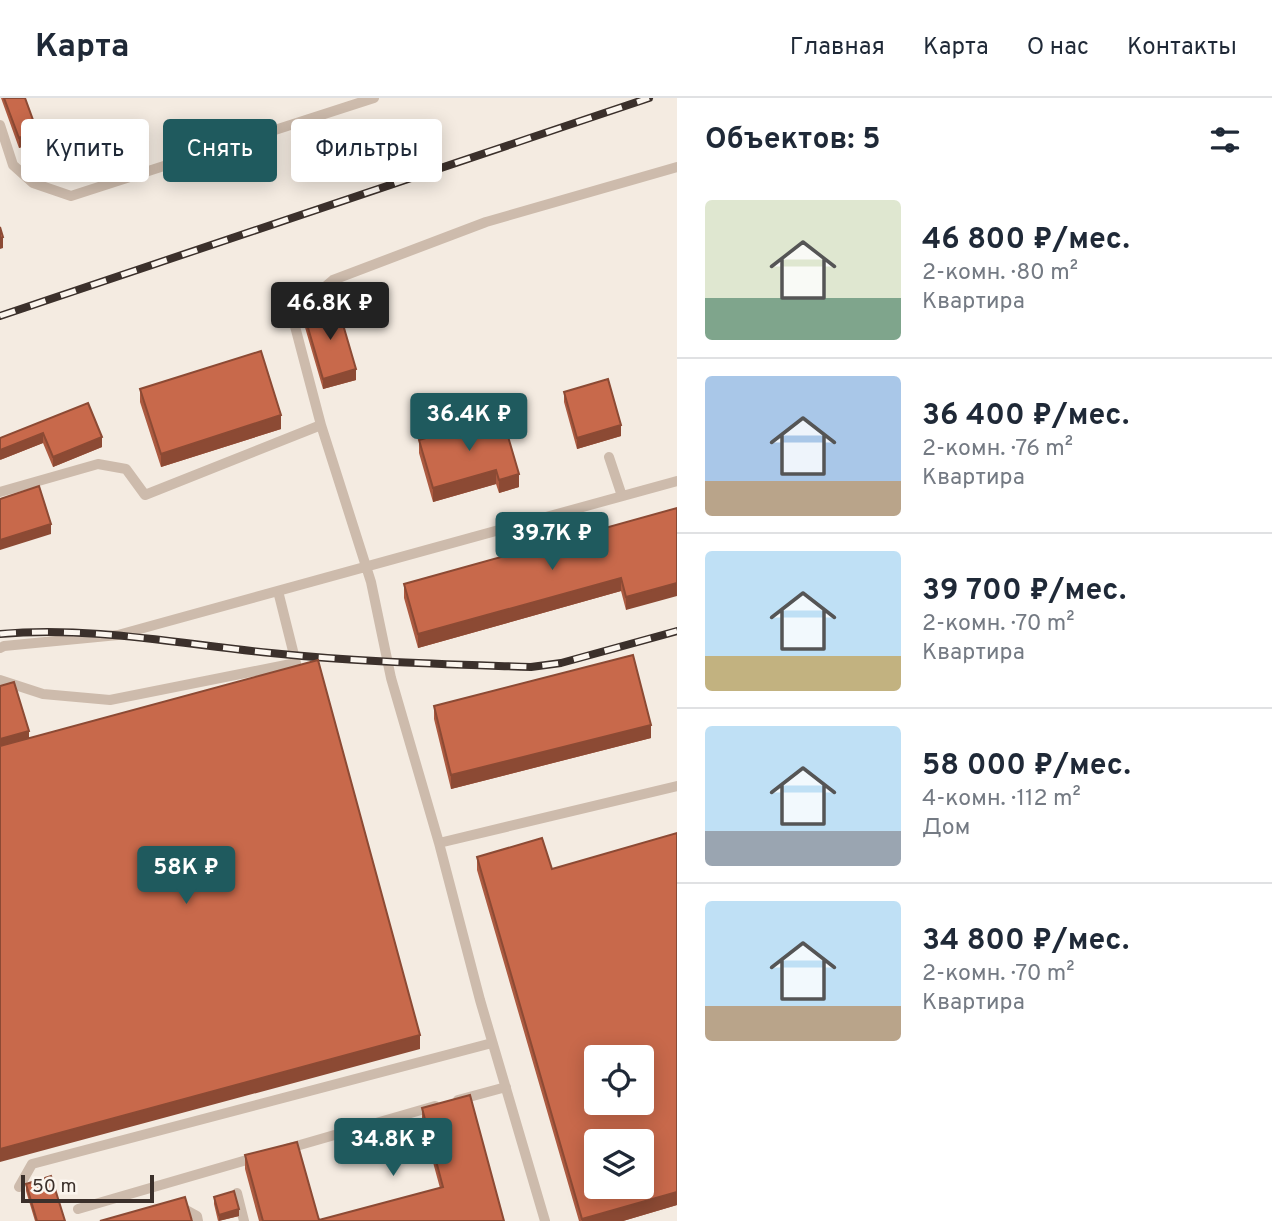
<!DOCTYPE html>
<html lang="ru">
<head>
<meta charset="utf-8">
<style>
	:root { --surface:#fff; --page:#f2f2f3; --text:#1f2937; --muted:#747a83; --line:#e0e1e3; --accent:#1f5a5e }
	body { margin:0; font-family:Overpass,sans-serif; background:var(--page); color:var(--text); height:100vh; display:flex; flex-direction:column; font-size:26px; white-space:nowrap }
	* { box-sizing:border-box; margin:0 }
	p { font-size:23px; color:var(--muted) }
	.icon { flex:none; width:38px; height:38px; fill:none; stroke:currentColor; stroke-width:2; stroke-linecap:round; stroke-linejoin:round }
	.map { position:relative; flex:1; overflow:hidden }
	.side { display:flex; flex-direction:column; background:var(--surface); width:595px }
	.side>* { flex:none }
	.guide { position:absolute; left:21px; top:21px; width:550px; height:63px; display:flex; gap:14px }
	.buttons { position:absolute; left:584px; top:947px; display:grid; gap:14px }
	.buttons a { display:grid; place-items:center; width:70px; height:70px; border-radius:7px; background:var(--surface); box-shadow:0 4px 18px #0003; font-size:35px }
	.scale { position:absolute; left:21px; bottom:18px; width:133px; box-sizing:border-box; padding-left:7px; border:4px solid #3b302b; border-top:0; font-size:19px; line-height:24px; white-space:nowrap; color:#3b302b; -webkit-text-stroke:5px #fbf5ee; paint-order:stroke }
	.price { position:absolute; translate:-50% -60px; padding:0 16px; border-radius:7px; background:var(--accent); color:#fff; font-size:23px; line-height:46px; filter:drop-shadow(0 2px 4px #0008) }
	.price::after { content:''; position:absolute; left:50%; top:42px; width:21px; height:16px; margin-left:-10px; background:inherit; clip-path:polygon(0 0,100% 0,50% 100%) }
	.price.on { background:#222; color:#fff }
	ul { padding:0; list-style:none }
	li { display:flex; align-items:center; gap:21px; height:175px; padding:0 28px }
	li+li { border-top:2px solid var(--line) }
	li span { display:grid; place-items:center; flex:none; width:196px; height:140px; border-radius:7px; color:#555 }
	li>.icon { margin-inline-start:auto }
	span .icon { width:84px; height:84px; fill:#fffc; stroke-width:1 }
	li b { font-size:30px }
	h2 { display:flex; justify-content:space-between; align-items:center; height:84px; padding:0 28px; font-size:30px }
	.pill { padding:0 24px; border-radius:7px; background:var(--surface); box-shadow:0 4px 18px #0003; font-size:24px; line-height:63px }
	.pill.on { background:var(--accent); color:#fff }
	header { display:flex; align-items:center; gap:42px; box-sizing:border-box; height:98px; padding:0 35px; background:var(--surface); border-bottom:2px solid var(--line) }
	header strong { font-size:33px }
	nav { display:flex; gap:38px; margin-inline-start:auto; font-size:24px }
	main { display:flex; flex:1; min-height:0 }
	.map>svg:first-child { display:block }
</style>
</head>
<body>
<header>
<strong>Карта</strong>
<nav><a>Главная</a><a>Карта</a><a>О нас</a><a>Контакты</a></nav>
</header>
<main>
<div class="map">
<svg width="677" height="1123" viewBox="0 0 677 1123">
	<rect width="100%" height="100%" fill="#f4ebe1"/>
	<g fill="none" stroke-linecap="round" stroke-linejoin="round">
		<path stroke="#cdbbac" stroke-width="10" d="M0,27L13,67L33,85L71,98L374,0
			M609,359L622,398
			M0,394L98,366L126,371L145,397L321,327
			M0,550L4,548L118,537L677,383
			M0,582L43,596L110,602L296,565L278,493
			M439,745L391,580L371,484L321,327L292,217L333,182L486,124L677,69
			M458,1002L506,989
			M286,1051L435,1008
			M19,1089L32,1066L492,945
			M237,1095L244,1123
			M179,1108L197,1118L198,1123
			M78,1111L257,1059
			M545,1123L480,902L439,745L677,688"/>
		<defs>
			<path id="rail" d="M0,218L649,0
				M0,536C91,528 180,546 271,555C357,564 444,566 531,569L561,565L677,533"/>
		</defs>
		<use href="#rail" stroke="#3b302b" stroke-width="8"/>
		<use href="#rail" stroke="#fbf5ee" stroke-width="5" stroke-dasharray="16" stroke-linecap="butt"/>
	</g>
	<path fill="#ac5a40" d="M1,0H25L37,43L19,50Z
		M304,216L356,282L323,291L304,226Z
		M140,291L281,331L161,369L140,304Z
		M564,294L621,338L577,351L564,304Z
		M88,305L102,349L53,369L43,345L0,362Z
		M502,318L519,389L499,395L496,386L433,404L419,355V342Z
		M677,410L626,512L621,493L418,550L404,500V486Z
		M434,608L651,640L451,691L434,621Z
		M677,735V1107L623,1123H579L477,772V759L552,771Z
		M422,1010L504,1123H259L245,1071V1057L319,1122L440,1090L422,1024Z
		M26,1086L65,1123H35L26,1093Z
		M214,1099L239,1118L218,1123L214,1106Z"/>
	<path fill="#8c4a34" d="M37,33V43L19,50V40Z
		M3,139V150L0,151V140Z
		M356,271V282L323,291V281Z
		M281,317V331L161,369V356Z
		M621,327V338L577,351V340Z
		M43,335V345L0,362V352Z
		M102,339V349L53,369V359Z
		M496,372V386L433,404V390Z
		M519,376V389L499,395V382Z
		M51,426V436L0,452V442Z
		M621,480V493L418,550V536Z
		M677,485V498L626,512V499Z
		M651,627V640L451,691V677Z
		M29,633V644L0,651V641Z
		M420,937V951L0,1064V1051Z
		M677,1094V1107L623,1123H582V1121Z
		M239,1111V1118L219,1123V1117Z"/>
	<path fill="#c8694b" stroke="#8c4a34" stroke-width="2" fill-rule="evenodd" d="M4,0H25L37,33L19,40Z
		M0,129L3,139L0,140Z
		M337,206L356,271L323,281L304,216Z
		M261,253L281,317L161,356L140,291Z
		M608,281L621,327L577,340L564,294Z
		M88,305L102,339L53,359L43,335L0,352V340Z
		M502,318L519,376L499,382L496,372L433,390L419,342Z
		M39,388L51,426L0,442V401Z
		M677,410V485L626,499L621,480L418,536L404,486Z
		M633,557L651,627L451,677L434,608Z
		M318,562L420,937L0,1051V648Z
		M14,584L29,633L0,641V588Z
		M677,735V1094L582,1121L477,759L542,740L552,771ZM597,959H642V1004H597ZM597,1043H642V1088H597Z
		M470,997L504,1123H263L245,1057L297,1044L319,1122L443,1089L422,1010Z
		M51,1078L65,1123H37L26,1086Z
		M234,1093L239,1111L219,1117L214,1099Z
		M185,1099L192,1123H100Z"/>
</svg>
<div class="buttons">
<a><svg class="icon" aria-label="locate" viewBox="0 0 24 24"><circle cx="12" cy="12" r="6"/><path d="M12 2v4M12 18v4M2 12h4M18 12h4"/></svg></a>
<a><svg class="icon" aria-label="layers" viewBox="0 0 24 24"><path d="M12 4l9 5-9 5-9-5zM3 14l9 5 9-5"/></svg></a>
</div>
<div class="scale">50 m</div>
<b class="price on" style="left:330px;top:244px">46.8K ₽</b>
<b class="price" style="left:469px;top:355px">36.4K ₽</b>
<b class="price" style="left:552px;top:474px">39.7K ₽</b>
<b class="price" style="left:186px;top:808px">58K ₽</b>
<b class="price" style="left:393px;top:1080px">34.8K ₽</b>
<div class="guide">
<a class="pill">Купить</a>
<a class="pill on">Снять</a>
<a class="pill">Фильтры</a>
</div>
</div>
<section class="side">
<h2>Объектов: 5<svg class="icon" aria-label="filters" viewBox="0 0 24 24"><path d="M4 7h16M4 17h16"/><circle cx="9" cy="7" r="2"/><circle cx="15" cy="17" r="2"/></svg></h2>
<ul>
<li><span style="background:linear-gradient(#dfe7d0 70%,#7fa58c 0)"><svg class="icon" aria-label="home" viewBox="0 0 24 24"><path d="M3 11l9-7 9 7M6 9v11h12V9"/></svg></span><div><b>46 800 ₽/мес.</b><p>2-комн. · 80 m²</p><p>Квартира</p></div></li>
<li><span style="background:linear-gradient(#a9c7e8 75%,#b9a48a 0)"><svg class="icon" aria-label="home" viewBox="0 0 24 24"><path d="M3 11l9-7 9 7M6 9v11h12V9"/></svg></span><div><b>36 400 ₽/мес.</b><p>2-комн. · 76 m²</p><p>Квартира</p></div></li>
<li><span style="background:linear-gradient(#bfe0f5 75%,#c2b280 0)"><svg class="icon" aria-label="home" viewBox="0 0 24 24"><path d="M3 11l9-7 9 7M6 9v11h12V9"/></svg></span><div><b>39 700 ₽/мес.</b><p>2-комн. · 70 m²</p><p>Квартира</p></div></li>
<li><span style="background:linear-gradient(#bfe0f5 75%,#9aa5b1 0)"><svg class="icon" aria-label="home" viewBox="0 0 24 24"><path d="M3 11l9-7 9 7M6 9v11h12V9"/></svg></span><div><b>58 000 ₽/мес.</b><p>4-комн. · 112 m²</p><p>Дом</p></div></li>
<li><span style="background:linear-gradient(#bfe0f5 75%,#b9a48a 0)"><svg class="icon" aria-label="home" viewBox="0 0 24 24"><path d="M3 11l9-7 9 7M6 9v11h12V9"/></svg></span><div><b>34 800 ₽/мес.</b><p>2-комн. · 70 m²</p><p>Квартира</p></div></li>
</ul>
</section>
</main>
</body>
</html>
